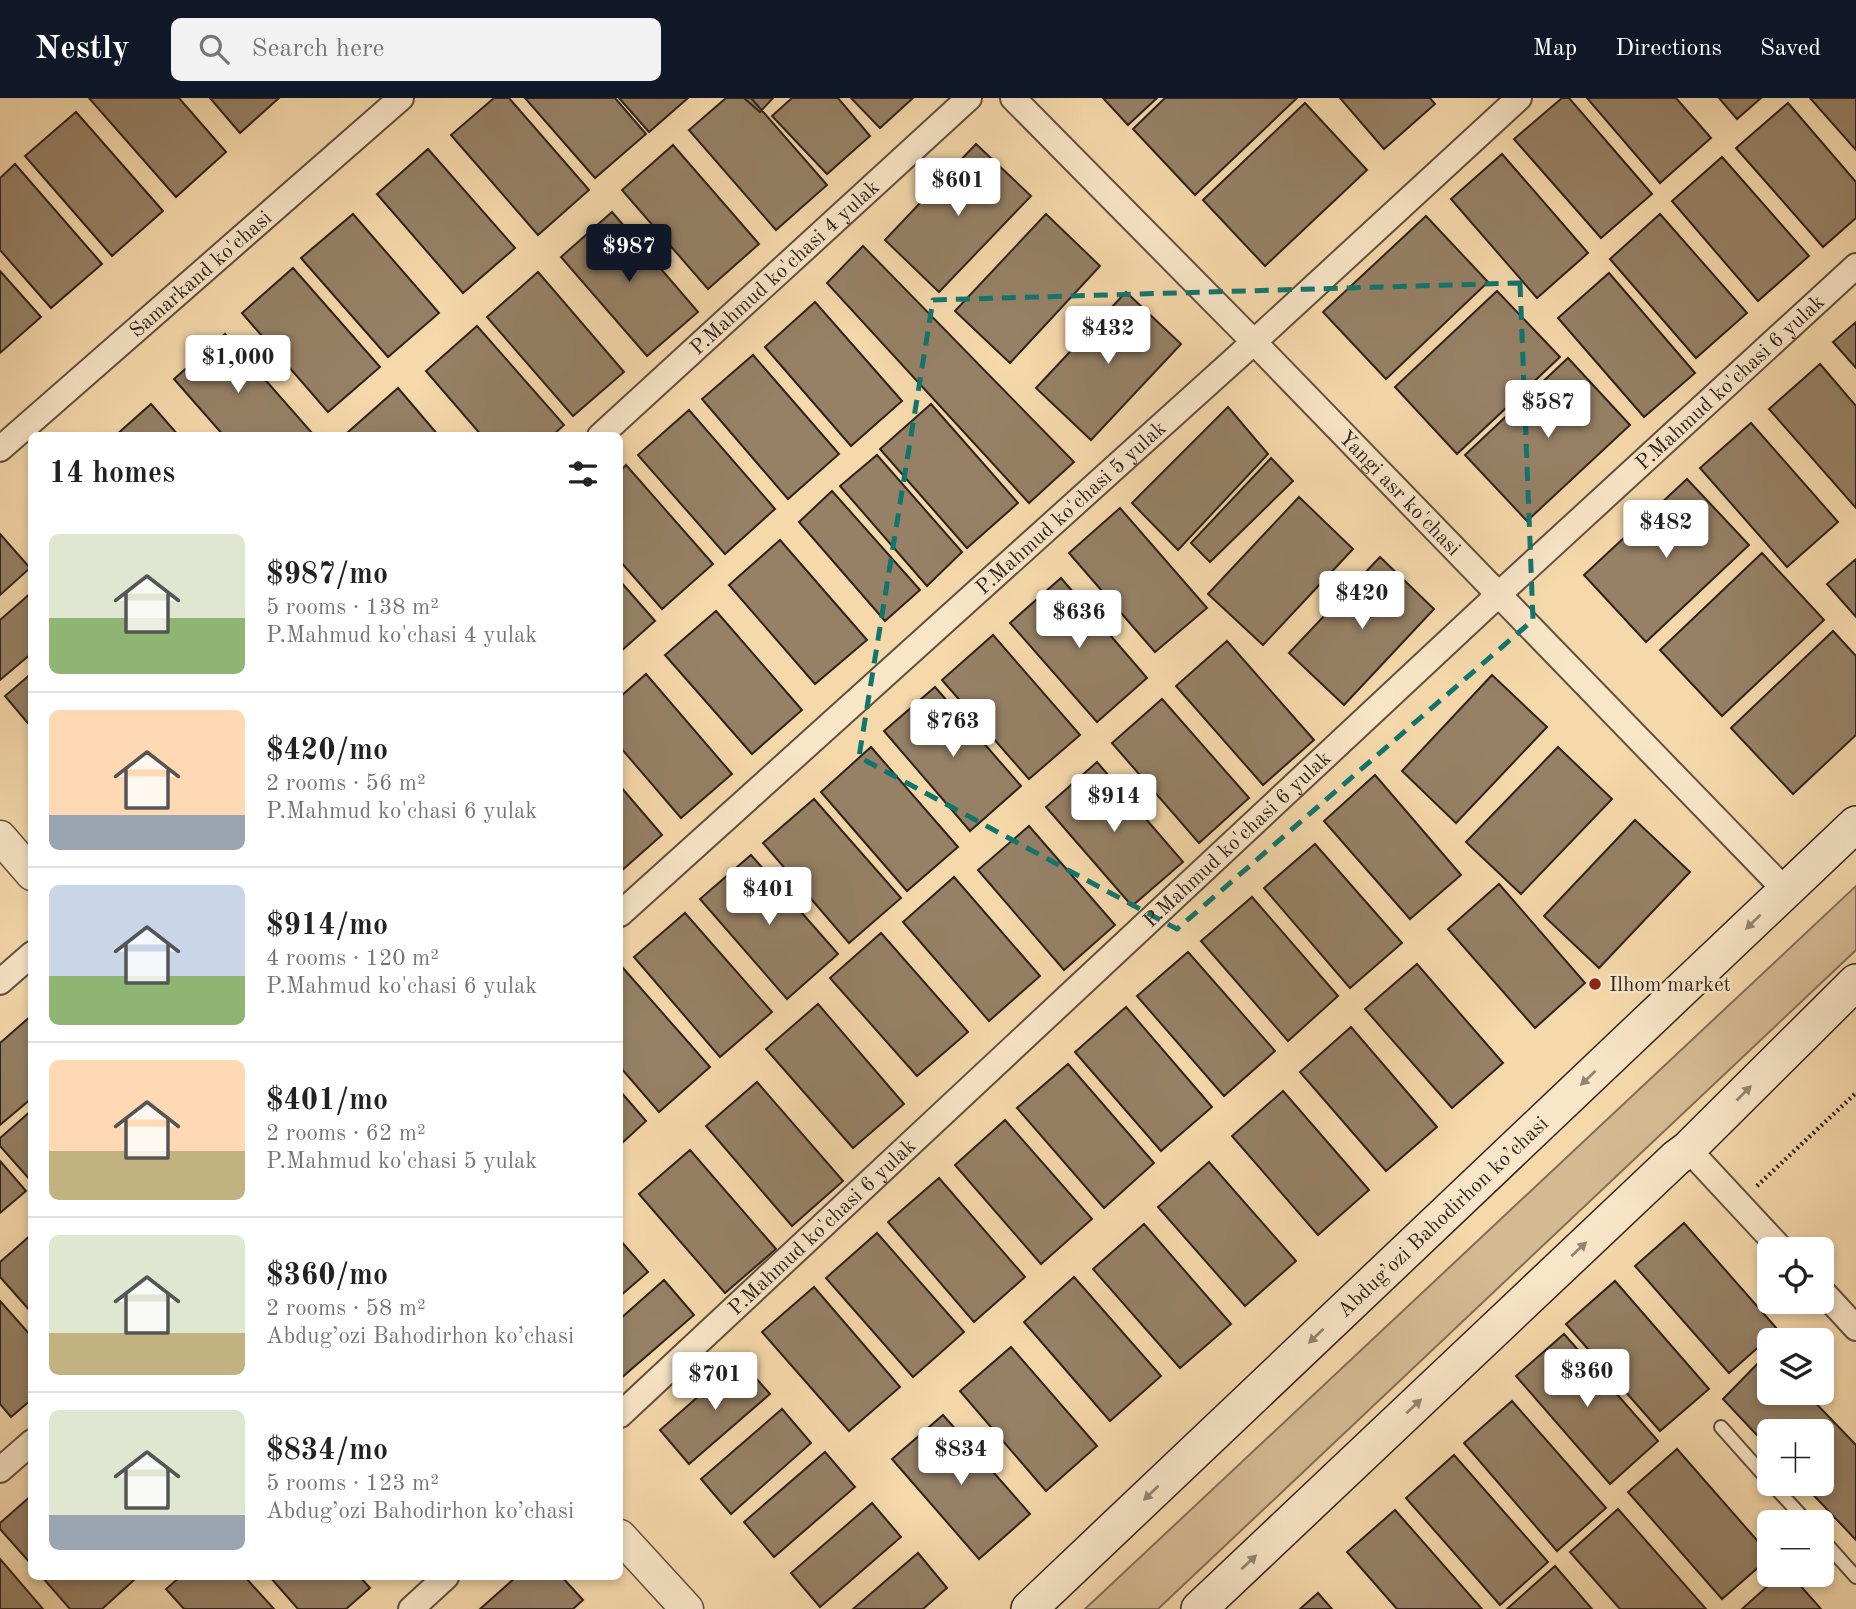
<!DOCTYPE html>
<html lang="en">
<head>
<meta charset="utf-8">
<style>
	:root { --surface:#fff; --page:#f2f2f2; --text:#222; --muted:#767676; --line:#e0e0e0; --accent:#111827 }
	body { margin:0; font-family:"Old Standard TT",serif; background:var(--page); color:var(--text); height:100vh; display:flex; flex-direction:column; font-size:26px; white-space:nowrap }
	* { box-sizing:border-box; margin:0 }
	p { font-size:23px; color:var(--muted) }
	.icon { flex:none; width:38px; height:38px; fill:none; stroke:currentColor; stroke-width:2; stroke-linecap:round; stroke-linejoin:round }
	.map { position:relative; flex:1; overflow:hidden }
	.sheet { position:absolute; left:28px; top:334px; width:595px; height:1148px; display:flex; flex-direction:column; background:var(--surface); border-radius:10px; box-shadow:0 4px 10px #0003 }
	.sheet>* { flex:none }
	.tools { position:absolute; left:1757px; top:1139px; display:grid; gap:14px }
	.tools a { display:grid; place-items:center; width:77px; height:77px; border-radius:10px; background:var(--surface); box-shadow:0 4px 10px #0003; font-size:35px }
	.price { position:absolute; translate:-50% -60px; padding:0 16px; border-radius:7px; background:#fff; color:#222; font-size:23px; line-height:46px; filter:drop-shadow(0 2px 4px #0008) }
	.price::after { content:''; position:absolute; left:50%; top:42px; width:21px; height:16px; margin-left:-10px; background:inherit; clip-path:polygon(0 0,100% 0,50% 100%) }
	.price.current { background:var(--accent); color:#fff }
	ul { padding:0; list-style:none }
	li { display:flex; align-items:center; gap:21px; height:175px; padding:0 21px }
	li+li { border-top:2px solid var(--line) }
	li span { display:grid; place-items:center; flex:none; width:196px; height:140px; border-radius:10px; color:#555 }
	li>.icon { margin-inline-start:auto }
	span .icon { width:84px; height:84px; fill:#fffc; stroke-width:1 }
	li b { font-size:30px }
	h2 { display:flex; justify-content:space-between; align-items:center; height:84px; padding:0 21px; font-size:30px }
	header { display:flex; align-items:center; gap:42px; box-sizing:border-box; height:98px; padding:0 35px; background:var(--accent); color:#fff }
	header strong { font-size:33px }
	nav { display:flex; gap:38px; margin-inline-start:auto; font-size:24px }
	.search { width:490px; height:63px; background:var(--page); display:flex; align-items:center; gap:18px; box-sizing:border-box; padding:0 24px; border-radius:10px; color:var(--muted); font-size:26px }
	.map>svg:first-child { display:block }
</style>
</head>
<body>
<header>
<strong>Nestly</strong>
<div class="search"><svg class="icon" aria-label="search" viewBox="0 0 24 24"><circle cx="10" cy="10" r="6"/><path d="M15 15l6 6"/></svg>Search here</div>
<nav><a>Map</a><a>Directions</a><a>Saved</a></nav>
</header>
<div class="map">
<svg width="1856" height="1511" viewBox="0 0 1856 1511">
	<rect width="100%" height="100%" fill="#f6d9ab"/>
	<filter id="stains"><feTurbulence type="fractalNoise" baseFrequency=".00286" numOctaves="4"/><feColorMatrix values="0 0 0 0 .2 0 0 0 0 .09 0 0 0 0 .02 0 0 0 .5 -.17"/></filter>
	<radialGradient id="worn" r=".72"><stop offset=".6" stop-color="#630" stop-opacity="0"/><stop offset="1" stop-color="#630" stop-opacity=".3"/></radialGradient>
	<path fill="#d4ba93" stroke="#816e58" stroke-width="2" d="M1856,788V852L1158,1511H1085Z"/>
	<path fill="#968166" stroke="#2e221c" stroke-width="2" d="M89,0H179L226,54L176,99Z
		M210,0H279L240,35Z
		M494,0H509L589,92L538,137L451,37Z
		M525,0H615L646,36L595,80Z
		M619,0H688L649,34Z
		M726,0H751L827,87L776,132L689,32Z
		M744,0H773L760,14Z
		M792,0H838L870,38L827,76L772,18Z
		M851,0H913L880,30Z
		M1103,0H1157L1128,27Z
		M1165,0H1297L1195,97L1133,31Z
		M1340,0H1430L1435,6L1384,51Z
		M1562,0H1569L1652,96L1601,140L1514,41Z
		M1587,0H1676L1711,40L1660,85Z
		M1719,0H1761L1737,21Z
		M1810,0H1856V52Z
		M1305,5L1367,72L1265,168L1203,102Z
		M1788,5L1856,84V120L1823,149L1736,50Z
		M76,14L163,113L112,158L25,58Z
		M976,46L1031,98L939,194L885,142Z
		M673,47L759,146L708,191L622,92Z
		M428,51L515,150L463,195L377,96Z
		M1502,56L1588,155L1537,200L1451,101Z
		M1722,59L1809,158L1758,203L1672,103Z
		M15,66L102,166L51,210L0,152V80Z
		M612,114L698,214L647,258L561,159Z
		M353,116L439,215L388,259L301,160Z
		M1046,116L1100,168L1010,265L955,213Z
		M1660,116L1747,215L1696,260L1610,161Z
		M1426,118L1488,184L1386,281L1323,214Z
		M863,148L1074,364L1029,405L827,185Z
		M293,170L380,269L328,314L242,215Z
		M0,173L41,219L0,255Z
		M538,174L624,274L573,318L487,219Z
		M1609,175L1695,275L1644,319L1558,220Z
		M1497,193L1560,259L1457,356L1395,289Z
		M1126,194L1181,246L1091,342L1036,290Z
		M815,204L902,303L851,348L765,249Z
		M1856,224V270L1833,244Z
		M477,228L564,327L552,338H482L426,273Z
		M225,236L312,335L309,338H224L174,281Z
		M753,257L839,356L788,401L702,301Z
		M1568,260L1630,327L1527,423L1465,357Z
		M1820,266L1856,308V410L1769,311Z
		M398,290L439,338H349L347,335Z
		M151,306L179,338H115Z
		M931,306L1018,405L967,450L880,351Z
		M1228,309L1268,356L1178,452L1132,405Z
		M689,312L775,411L725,456L638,357Z
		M1751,325L1838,424L1787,469L1700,370Z
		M877,357L962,454L927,488L840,388Z
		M1271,360L1293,383L1210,464L1191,445Z
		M626,367L713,466L662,511L620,463V373Z
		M1687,381L1749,447L1646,544L1584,477Z
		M832,393L920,492L885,523L799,424Z
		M1299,399L1353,451L1263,547L1208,496Z
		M1120,410L1207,510L1155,554L1069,455Z
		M0,436L30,470L0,497Z
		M780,442L867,542L815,586L729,487Z
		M1762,455L1824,522L1722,618L1660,552Z
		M1380,459L1434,511L1344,607L1289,555Z
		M1856,461V519L1827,486Z
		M1061,480L1147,580L1097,624L1010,525Z
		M620,483L655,523L620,554Z
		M32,494V555L0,582V522Z
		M716,513L802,612L752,656L665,557Z
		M1833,533L1856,558V637L1793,696L1731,630Z
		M993,537L1080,637L1029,681L942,582Z
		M1227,543L1314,642L1263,687L1176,588Z
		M32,575V630L5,598Z
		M646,576L732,676L681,720L620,649V599Z
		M1492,577L1547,629L1456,725L1402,673Z
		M935,589L1021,688L970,733L884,633Z
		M1162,601L1249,700L1199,745L1112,645Z
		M871,649L958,749L907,793L821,694Z
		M1558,649L1612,701L1521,796L1466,744Z
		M1097,664L1183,764L1132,808L1046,709Z
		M1375,677L1461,777L1410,821L1324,723Z
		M620,688L662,737L620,774Z
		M814,701L901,800L849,845L763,745Z
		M1635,722L1690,774L1599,870L1544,818Z
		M1029,728L1115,827L1064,872L978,772Z
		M1315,746L1402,845L1350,890L1264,790Z
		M751,757L838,856L787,901L700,801Z
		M954,779L1040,878L989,923L903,824Z
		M1499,786L1585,885L1535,930L1448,831Z
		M1252,799L1338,898L1288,943L1201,843Z
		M685,815L772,914L720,959L634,859Z
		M881,835L968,934L917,978L830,880Z
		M1188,854L1275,953L1224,998L1137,898Z
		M1417,866L1503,965L1452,1010L1365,911Z
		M623,870L710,969L659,1014L620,969V873Z
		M818,906L904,1006L853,1050L766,951Z
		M1126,909L1212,1009L1161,1053L1075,954Z
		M32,917V1000L0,1027V945Z
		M1351,929L1437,1029L1386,1073L1300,974Z
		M1068,966L1154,1065L1104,1110L1017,1010Z
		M757,984L843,1083L792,1128L706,1028Z
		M620,993L646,1023L620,1047Z
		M1283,993L1369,1092L1318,1137L1232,1038Z
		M32,1012V1084L0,1048V1040Z
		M1005,1022L1092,1121L1041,1166L955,1067Z
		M690,1052L776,1151L725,1195L639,1096Z
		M0,1063L26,1093L0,1115Z
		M1209,1064L1296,1163L1245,1208L1158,1109Z
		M939,1080L1025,1179L974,1224L888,1124Z
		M1684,1125L1778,1232L1729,1275L1635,1168Z
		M1144,1126L1231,1226L1180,1270L1093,1171Z
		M877,1135L964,1234L913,1279L826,1180Z
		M32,1136V1215L0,1179V1164Z
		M620,1142L648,1174L620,1198Z
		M1074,1179L1161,1278L1110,1323L1024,1224Z
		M664,1182L694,1217L620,1281V1221Z
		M1615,1183L1709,1291L1660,1333L1566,1226Z
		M814,1189L900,1289L849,1333L762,1234Z
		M0,1203L32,1239V1301L11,1319L0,1306Z
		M1564,1236L1658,1343L1610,1386L1516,1278Z
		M1011,1249L1097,1348L1046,1393L960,1293Z
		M1768,1255L1769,1295H1806L1856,1347V1442L1803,1386H1822V1334H1769V1350L1723,1301Z
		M740,1262L770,1296L689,1366L660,1332Z
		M1512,1303L1606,1410L1557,1453L1464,1345Z
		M782,1311L811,1345L731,1416L701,1381Z
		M943,1317L1030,1416L979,1461L892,1361Z
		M1677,1351L1769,1456V1460L1722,1501L1628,1394Z
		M825,1354L855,1389L774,1459L744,1424Z
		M1454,1357L1548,1464L1500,1507L1406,1400Z
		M32,1397V1467L0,1431V1425Z
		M872,1405L901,1439L820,1509L791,1475Z
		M1618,1411L1706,1511H1620L1570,1454Z
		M1395,1412L1482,1511H1397L1347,1454Z
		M918,1455L947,1490L923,1511H853Z
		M0,1461L43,1511H0Z
		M1555,1468L1592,1511H1507Z
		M1780,1477H1791L1821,1511H1742Z
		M42,1479H131L134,1482L102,1511H70Z
		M180,1479H245L274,1511H184L166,1491Z
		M270,1479H360L370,1490L346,1511H298Z
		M516,1479H562L583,1502L573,1511H480Z
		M1318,1495L1332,1511H1300Z"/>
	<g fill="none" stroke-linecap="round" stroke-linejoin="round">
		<defs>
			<path id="service" d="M1721,1329L1769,1383
				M1772,1386L1807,1424
				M1822,1441L1856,1479"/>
			<g id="minor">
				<path id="s1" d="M1013,0L1254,244L1786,793"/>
				<path id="s2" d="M600,338L969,0"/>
				<path id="s3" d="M0,351L401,0"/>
				<path id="s4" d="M620,816L1254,244L1519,0"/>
				<path d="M0,884L32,856"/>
				<path d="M1688,1051L1782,1152"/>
				<path d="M1822,1193L1856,1230"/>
				<path id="s5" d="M620,1317L1498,497L1856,168"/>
				<path d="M0,1372L32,1344"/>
				<path d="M411,1511L446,1479"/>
			</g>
			<path id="tertiary" d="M0,739L32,776
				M620,1438L687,1511"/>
			<g id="secondary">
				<path id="s6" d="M1029,1511L1856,726"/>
				<path d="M1199,1511L1676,1060L1688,1051L1856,884"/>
			</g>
		</defs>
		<use href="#service" stroke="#605040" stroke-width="16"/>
		<use href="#minor" stroke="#605040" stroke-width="28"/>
		<use href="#tertiary" stroke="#605040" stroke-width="35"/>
		<use href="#secondary" stroke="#2e221c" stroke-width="38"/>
		<path stroke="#2e221c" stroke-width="4.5" stroke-dasharray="2 3.5" stroke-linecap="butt" d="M1757,1088L1856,995"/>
		<use href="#service" stroke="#f9e6c8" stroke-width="12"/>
		<use href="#minor" stroke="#f9e6c8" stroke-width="24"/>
		<use href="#tertiary" stroke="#f9e6c8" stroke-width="32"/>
		<use href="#secondary" stroke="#f9e6c8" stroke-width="35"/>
	</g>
	<defs><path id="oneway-solid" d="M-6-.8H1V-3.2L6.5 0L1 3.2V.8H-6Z" transform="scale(1.75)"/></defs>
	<g fill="#948472">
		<use href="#oneway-solid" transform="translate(1753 824) rotate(136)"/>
		<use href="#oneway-solid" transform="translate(1588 980) rotate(136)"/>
		<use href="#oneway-solid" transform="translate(1744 995) rotate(-45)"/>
		<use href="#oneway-solid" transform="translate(1579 1151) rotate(-43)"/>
		<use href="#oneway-solid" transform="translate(1316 1238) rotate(136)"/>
		<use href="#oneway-solid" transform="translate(1414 1308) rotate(-43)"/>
		<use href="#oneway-solid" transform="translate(1151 1395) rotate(136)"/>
		<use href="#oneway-solid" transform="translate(1249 1464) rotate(-43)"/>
	</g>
	<path fill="none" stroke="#0f766e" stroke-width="5" stroke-dasharray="14 9" stroke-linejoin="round" d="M1520,185L1533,522L1177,831L859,659L933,202Z"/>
	<circle fill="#8f2418" stroke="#f9e6c8" stroke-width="2.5" cx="1595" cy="886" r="7"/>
	<g text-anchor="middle" stroke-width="5" stroke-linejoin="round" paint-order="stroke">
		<g font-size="21" fill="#2e221c" stroke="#f9e6c8">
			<text dy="7" stroke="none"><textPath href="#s2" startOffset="250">P.Mahmud ko'chasi 4 yulak</textPath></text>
			<text dy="7" stroke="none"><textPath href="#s3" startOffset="266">Samarkand ko'chasi</textPath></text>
			<text dy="7" stroke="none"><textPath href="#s5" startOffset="1516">P.Mahmud ko'chasi 6 yulak</textPath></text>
			<text dy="7" stroke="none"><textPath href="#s1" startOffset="553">Yangi asr ko'chasi</textPath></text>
			<text dy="7" stroke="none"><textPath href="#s4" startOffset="607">P.Mahmud ko'chasi 5 yulak</textPath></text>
			<text dy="7" stroke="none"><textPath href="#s5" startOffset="844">P.Mahmud ko'chasi 6 yulak</textPath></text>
			<text dy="7" stroke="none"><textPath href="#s6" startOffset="570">Abdug’ozi Bahodirhon ko’chasi</textPath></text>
			<text dy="7" stroke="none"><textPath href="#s5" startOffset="276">P.Mahmud ko'chasi 6 yulak</textPath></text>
		</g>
		<g font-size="21" fill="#2e221c" stroke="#f9e6c8" text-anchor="start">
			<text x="1609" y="893">Ilhom market</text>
		</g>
	</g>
	<rect width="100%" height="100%" filter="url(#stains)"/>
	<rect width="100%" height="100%" fill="url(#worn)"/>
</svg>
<div class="tools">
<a><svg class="icon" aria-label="locate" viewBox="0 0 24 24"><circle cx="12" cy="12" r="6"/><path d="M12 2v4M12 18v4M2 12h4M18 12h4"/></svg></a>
<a><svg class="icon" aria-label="layers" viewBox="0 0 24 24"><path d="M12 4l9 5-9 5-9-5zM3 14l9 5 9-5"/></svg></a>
<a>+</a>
<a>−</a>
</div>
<b class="price" style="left:958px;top:120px">$601</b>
<b class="price current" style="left:629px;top:186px">$987</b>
<b class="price" style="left:1108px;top:268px">$432</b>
<b class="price" style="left:238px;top:297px">$1,000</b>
<b class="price" style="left:1548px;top:342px">$587</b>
<b class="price" style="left:1666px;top:462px">$482</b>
<b class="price" style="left:1362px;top:533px">$420</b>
<b class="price" style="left:1079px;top:552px">$636</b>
<b class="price" style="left:953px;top:661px">$763</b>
<b class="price" style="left:1114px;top:736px">$914</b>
<b class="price" style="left:769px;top:829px">$401</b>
<b class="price" style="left:1587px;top:1311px">$360</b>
<b class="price" style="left:715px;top:1314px">$701</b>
<b class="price" style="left:961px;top:1389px">$834</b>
<section class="sheet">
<h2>14 homes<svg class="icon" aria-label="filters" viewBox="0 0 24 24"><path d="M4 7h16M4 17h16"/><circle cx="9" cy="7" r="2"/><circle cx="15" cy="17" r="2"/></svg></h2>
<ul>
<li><span style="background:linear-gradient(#dfe7d0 60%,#8fb573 0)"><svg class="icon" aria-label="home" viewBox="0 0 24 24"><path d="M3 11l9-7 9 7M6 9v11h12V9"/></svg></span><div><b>$987/mo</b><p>5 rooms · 138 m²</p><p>P.Mahmud ko'chasi 4 yulak</p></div></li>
<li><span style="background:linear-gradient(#ffd9b3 75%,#9aa5b1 0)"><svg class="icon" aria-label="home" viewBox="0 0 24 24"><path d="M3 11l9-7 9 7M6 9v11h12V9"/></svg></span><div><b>$420/mo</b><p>2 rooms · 56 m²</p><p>P.Mahmud ko'chasi 6 yulak</p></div></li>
<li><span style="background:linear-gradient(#c9d6e8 65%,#8fb573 0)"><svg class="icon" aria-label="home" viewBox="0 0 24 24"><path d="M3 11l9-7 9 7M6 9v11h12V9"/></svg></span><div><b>$914/mo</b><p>4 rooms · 120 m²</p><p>P.Mahmud ko'chasi 6 yulak</p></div></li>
<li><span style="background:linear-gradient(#ffd9b3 65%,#c2b280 0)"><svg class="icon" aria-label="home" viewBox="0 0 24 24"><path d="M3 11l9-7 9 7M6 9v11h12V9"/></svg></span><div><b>$401/mo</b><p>2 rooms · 62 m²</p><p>P.Mahmud ko'chasi 5 yulak</p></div></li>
<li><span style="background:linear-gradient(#dfe7d0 70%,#c2b280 0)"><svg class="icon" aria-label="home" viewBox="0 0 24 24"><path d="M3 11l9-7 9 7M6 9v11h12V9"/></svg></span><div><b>$360/mo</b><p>2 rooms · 58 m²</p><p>Abdug’ozi Bahodirhon ko’chasi</p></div></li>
<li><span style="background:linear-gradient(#dfe7d0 75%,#9aa5b1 0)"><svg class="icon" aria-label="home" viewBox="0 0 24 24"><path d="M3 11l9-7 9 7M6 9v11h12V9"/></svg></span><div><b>$834/mo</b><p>5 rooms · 123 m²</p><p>Abdug’ozi Bahodirhon ko’chasi</p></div></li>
</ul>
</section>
</div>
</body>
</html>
